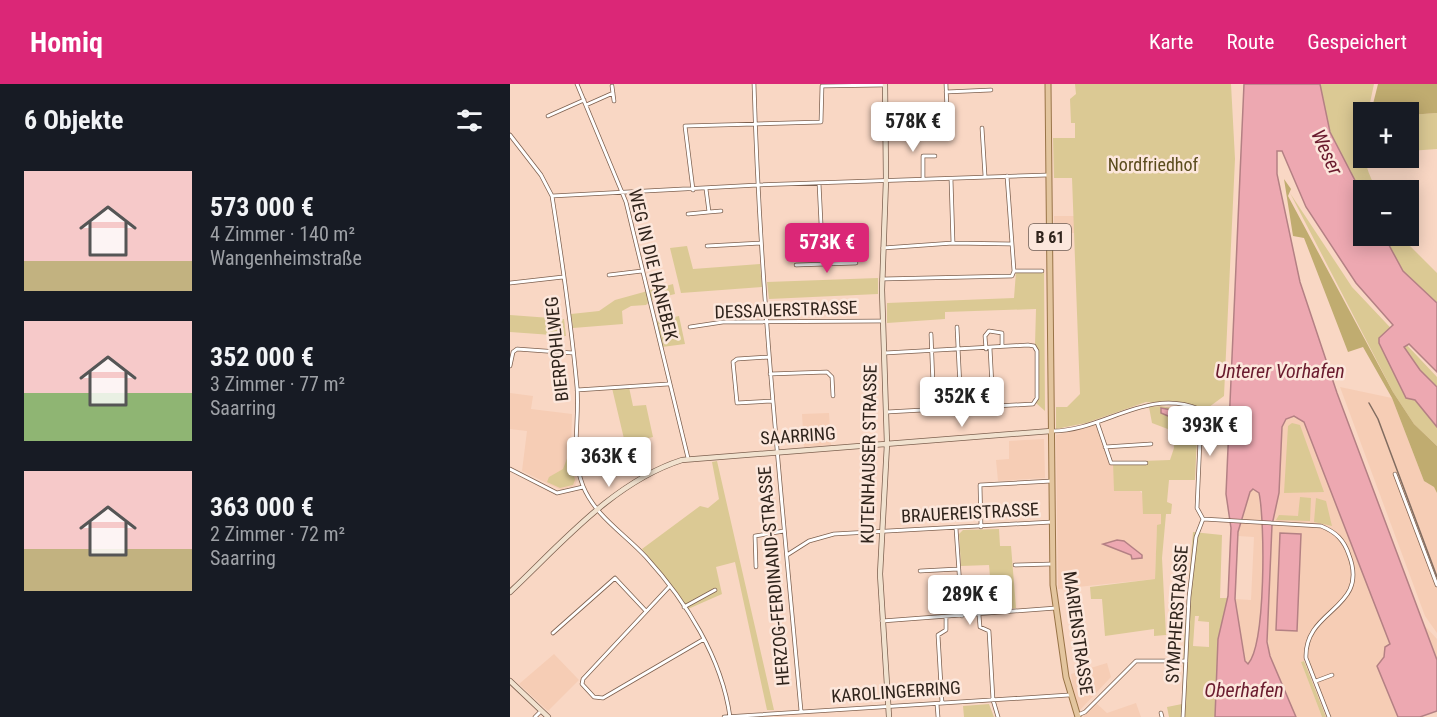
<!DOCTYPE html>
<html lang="de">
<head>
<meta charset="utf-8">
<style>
	:root { --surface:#171b24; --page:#242831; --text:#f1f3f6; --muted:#9ea1a6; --accent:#db2777 }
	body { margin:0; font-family:"Roboto Condensed",sans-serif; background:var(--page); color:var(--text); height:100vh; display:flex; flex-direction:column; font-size:22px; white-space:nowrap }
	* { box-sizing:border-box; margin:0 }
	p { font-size:20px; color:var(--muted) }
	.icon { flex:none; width:33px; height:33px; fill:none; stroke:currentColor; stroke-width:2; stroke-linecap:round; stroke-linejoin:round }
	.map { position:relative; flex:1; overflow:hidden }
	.details { display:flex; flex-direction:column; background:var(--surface); width:510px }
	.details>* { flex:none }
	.controls { position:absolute; left:843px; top:18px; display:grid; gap:12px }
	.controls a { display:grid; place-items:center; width:66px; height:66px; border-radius:0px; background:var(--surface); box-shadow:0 3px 15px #0003; font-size:30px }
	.price { position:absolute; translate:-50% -51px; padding:0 14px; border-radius:6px; background:#fff; color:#222; font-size:20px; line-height:39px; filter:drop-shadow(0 2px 3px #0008) }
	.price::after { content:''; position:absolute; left:50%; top:36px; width:18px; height:14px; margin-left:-9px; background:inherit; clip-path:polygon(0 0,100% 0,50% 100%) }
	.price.on { background:var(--accent); color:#fff }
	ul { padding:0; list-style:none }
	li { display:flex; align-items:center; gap:18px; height:150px; padding:0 24px }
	li span { display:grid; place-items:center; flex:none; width:168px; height:120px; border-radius:0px; color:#555 }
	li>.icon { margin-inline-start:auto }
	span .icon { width:72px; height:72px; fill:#fffc; stroke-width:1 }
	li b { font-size:26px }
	h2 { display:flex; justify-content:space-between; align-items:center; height:72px; padding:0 24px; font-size:26px }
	header { display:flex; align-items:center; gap:36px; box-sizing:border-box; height:84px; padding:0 30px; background:var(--accent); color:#fff }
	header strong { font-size:28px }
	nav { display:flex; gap:33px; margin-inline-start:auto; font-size:21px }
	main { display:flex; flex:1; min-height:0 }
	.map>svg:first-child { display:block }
</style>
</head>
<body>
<header>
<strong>Homiq</strong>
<nav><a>Karte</a><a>Route</a><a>Gespeichert</a></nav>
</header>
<main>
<section class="details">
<h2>6 Objekte<svg class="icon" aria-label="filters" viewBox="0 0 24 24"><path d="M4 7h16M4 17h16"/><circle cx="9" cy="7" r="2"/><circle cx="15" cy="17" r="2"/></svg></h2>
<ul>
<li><span style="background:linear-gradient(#f6c9c9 75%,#c2b280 0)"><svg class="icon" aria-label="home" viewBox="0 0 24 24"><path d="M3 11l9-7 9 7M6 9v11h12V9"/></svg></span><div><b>573 000 €</b><p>4 Zimmer · 140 m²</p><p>Wangenheimstraße</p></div></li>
<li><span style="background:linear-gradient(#f6c9c9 60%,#8fb573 0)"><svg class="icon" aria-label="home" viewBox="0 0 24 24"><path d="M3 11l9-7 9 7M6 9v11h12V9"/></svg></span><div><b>352 000 €</b><p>3 Zimmer · 77 m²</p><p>Saarring</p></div></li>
<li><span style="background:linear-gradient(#f6c9c9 65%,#c2b280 0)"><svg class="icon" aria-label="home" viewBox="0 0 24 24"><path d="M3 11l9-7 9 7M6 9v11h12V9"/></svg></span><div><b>363 000 €</b><p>2 Zimmer · 72 m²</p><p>Saarring</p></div></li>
</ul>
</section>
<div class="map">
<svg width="927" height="633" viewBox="0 0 927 633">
	<rect width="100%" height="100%" fill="#f9d7c4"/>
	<path fill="#f6cdb5" d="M544,132H564V149H544Z
		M830,303L882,314L914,397L924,403L927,409V549L915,532Z
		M0,309L23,312L21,325L62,330L61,368L67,396L65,402L51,406L12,387L17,347L0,345Z
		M319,329L321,361L294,363L292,330Z
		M784,332L794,338L880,560L875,563L874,573L867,582L888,633H821L798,575L791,578L812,633H786L760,572L757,547H749L742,576L738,580L735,578L725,515L741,516L744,453L728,452V448L740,408L743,405L748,407L753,447H761L769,409L772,343L776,335Z
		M589,340L603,378L651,430V441L647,442L645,495L548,505L546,351Z
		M534,355L535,394L488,397L486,376L499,375V357Z
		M914,541L927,555V576L917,549Z
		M44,570L69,596L38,627L9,600Z
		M597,579L601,593L570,626L564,611L561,590Z
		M586,619L597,629L626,619L631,633H573Z"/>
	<path fill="#dbc994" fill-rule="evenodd" d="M565,0H721L725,75L714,312L699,323L636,318L576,339L546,345V323H557L570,310L562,94H544L543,54H565V39H561L560,15L566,10Z
		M810,0H864L858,28H854C854,64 850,75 867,106H854L853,112L820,48Z
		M927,29V65L899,67V31Z
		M780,109L842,203L927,293V362L904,340L883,308Z
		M874,152H890L927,189V219L893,187Z
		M177,162L183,185L250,180L252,203L171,209L160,164Z
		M506,188H534L535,327L526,319L528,266L525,261L526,225L435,228V235L377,239V219L504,214Z
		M368,194V210L259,215L257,198Z
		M163,200L165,210L141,216L136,221L121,222L112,227L113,240L63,244L61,230L89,227L105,216Z
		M0,231L54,235L56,252L0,248Z
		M169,232L175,260L152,263L146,237Z
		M119,303L123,322L136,321L143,353L115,359L102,304Z
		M651,322L688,329L685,396H659L657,418L662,420L661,430H656L652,474L656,551L644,552V545L595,552L592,515H581L580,503L645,495L647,441L651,440V430H633L632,407H604L603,378L660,376L664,364L663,347L642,339L639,323Z
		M782,339L790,341L814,408L774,409L778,342Z
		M59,369L65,396L63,401L50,404L37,398L39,393L53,385Z
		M207,377L264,626H257L225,478L206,483L212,510L178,525L132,465L190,422L198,424L209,415L202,378Z
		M790,413L801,414L800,437L766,436L769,431L788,432Z
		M806,414L816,417L822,442L804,438Z
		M489,445L490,462H501L506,524L483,528L479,481L451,482L449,450L453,446Z
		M683,448L712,451L710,514H718L708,555L705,633H659L657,623L672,620L674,556ZM685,532H689L688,537L699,538V563L683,562Z
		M794,577L816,633H812L791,578Z
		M479,620L484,633H454L453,622Z"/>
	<path fill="#c0ac70" d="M868,0H927V29L899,31L898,28H861Z
		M774,95L781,105L778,112L883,308L904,340L927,362V409L924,403L914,397L882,314L853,263L838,268L794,154L783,152Z"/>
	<path fill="#eda8b1" stroke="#b48084" stroke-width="1.5" fill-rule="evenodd" d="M734,0H810L820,48L853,112L854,152H874L893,187L927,219V288L899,260L894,263L910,286L927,303V343L905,316L896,314L869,259V254L883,241L846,199L796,123L772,67H767V90L790,198L827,309L927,576V627L910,633H888L867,582L874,573L875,563L880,560L794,338L784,332L776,335L772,343L769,409L762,441L757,558L760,572L786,633H705L708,555L718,512L721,444L716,410ZM743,405L749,409C755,437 756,560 738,580L735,577L725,515L728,448L740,408Z
		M651,324L683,330L685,334L674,339L651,329Z
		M770,449L791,450L787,547L766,546Z
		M607,456L614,457L632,471V474L622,475L621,471L593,460Z"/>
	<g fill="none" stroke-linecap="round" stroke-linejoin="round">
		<defs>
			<path id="street" d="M67,0L116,118L178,374
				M244,0C250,210 272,418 291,627
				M102,2L104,17
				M436,8L481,6
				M76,21L103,9
				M38,32L74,16
				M376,34L433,31L437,27L436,0
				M472,44L475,92
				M0,51L31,91L42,112C52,175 61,239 67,303C70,337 60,369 73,402C85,432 115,450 136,473C176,517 212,574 220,633
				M497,92L504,187H532
				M413,95V72H425
				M441,95L443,159
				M309,99L313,180
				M183,106L175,42L311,38L312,2L375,1
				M42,112L248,101L538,91
				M199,128L211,127
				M178,130L199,128L196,105
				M197,162L251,159
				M373,164L443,159L502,160
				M286,181L346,179
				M99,191L132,187
				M372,195L502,192L504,187
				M0,199L53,193
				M180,243L213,238L373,237
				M447,243L451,323
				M421,250L424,325
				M480,264L483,321
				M476,265L475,252L479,247L492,249V262
				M375,269L518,261L524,262L527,267V314L523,320L377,328
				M259,273L227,275L223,278L227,319L262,317
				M0,282L3,268L7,265L63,269
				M260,290L317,288L322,293L323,312
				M67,306L158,300
				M587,338L601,379H636
				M541,347C592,348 637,303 689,325L691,333L687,424L693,435
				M595,363L641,360
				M0,385L47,409L73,403
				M885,390L927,501
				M693,435L811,442C826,448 834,456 839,471C860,526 794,524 796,574L819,633
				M471,443L470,401L542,397
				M446,444L452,532
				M277,471L299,457L324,450L542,438
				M505,481L542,480
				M246,483L245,452L274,447
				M410,487L448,485
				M159,503L73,595L72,600L84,613L93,614L194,555
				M174,523L205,506
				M469,531L470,543L479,547L483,616L488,633
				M372,537L546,524
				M43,549L105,494L135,526
				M806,597L822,591
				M432,619L428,551L436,546V533
				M427,620L428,633
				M651,629L652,633
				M568,631L575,628L626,577H676
				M25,633L31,627
				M214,633L559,611
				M673,633L679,513L686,453L693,435"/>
			<path id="secondary" d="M375,0L376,96L372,206L377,360L370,490L379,633
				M0,508C51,460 103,398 172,376L541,347
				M0,597L38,633"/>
			<path id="primary" d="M538,0L543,501L556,593L568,633"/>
		</defs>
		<use href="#street" stroke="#7d604f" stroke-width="4.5"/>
		<use href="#secondary" stroke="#7d604f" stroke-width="6"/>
		<use href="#primary" stroke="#997447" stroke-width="7"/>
		<use href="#street" stroke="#fff" stroke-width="3"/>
		<use href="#secondary" stroke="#f1e2cf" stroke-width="4.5"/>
		<use href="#primary" stroke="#e3c59e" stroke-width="5"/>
		<path stroke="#816c60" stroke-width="1.5" d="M859,319L868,335L927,493"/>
	</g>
	<g text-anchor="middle" stroke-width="5" stroke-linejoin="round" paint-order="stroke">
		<rect fill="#fce7dc" stroke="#6d5e56" stroke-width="1.5" x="519" y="140" width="42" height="26" rx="4.5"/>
		<g font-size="16" font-weight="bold" fill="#30241c">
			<text x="540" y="159">B 61</text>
		</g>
		<g font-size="18" fill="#5a4c1d" stroke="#fce7dc">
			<text x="643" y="87">Nordfriedhof</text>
		</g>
		<g font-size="18" fill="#30241c" stroke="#fce7dc">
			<text transform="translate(143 181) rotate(76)" y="6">WEG IN DIE HANEBEK</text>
			<text transform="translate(276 226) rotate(-2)" y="6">DESSAUERSTRASSE</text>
			<text transform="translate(47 265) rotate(-96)" y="6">BIERPOHLWEG</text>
			<text transform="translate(288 352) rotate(-4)" y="6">SAARRING</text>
			<text transform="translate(359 370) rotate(-89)" y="6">KUTENHAUSER STRASSE</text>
			<text transform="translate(460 429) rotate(-3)" y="6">BRAUEREISTRASSE</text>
			<text transform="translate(264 492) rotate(-95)" y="6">HERZOG-FERDINAND-STRASSE</text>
			<text transform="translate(667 530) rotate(-86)" y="6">SYMPHERSTRASSE</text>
			<text transform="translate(568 549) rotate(82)" y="6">MARIENSTRASSE</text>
			<text transform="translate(386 608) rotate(-4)" y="6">KAROLINGERRING</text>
		</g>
		<g font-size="20" font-style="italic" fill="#6a1b2e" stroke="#fce7dc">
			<text transform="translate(817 68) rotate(65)" y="7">Weser</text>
			<text x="770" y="294">Unterer Vorhafen</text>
			<text x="734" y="613">Oberhafen</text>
		</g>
	</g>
</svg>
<div class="controls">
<a>+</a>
<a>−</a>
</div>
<b class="price" style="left:403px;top:69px">578K €</b>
<b class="price on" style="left:317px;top:190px">573K €</b>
<b class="price" style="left:452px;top:344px">352K €</b>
<b class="price" style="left:700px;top:373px">393K €</b>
<b class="price" style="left:99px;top:404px">363K €</b>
<b class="price" style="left:460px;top:542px">289K €</b>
</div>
</main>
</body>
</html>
